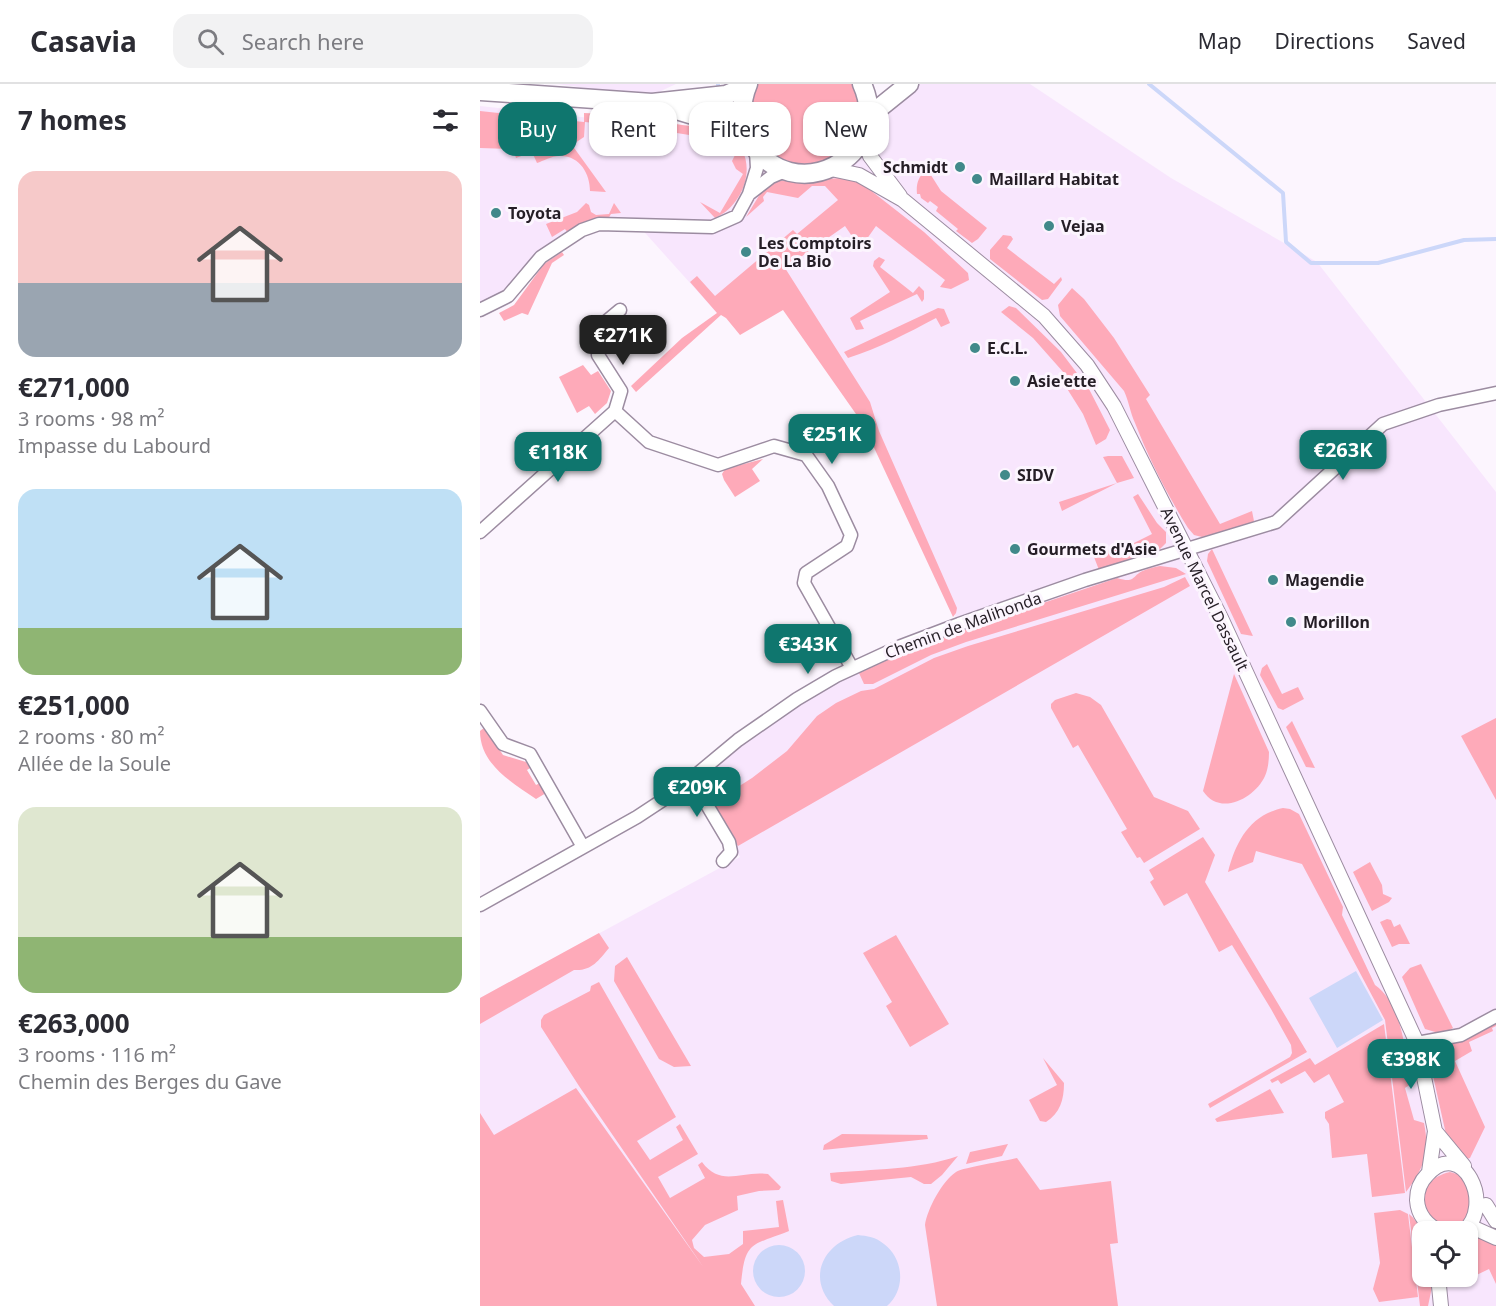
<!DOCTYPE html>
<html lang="en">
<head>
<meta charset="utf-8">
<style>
	:root { --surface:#fff; --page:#f2f2f3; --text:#2b2b33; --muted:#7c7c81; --line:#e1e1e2; --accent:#0f766e }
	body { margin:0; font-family:"Noto Sans",sans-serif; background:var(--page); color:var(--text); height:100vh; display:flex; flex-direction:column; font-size:22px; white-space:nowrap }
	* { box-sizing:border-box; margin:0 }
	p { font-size:20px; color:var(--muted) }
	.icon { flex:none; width:33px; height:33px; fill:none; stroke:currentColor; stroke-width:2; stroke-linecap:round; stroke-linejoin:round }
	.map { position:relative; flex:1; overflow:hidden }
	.details { display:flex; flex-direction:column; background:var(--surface); width:480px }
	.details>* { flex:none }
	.banner { position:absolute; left:18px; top:18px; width:570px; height:54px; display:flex; gap:12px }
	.buttons { position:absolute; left:932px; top:1137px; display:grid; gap:12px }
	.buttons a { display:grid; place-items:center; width:66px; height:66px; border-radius:12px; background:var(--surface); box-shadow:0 2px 4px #0004; font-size:30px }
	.price { position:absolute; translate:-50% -51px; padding:0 14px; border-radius:12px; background:var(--accent); color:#fff; font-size:20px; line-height:39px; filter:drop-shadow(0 2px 3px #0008) }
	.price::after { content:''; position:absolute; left:50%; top:36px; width:18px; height:14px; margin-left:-9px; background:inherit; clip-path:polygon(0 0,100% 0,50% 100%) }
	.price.on { background:#222; color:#fff }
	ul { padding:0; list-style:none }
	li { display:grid; align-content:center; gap:12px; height:318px; padding:0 18px }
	li span { display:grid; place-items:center; height:186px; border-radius:18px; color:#555 }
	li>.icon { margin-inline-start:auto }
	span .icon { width:108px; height:108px; fill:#fffc; stroke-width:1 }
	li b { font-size:26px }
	h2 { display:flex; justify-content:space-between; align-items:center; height:72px; padding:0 18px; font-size:26px }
	.chip { padding:0 21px; border-radius:18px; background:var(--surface); box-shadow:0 2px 4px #0004; font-size:21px; line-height:54px }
	.chip.on { background:var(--accent); color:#fff }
	header { display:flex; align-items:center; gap:36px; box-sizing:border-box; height:84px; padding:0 30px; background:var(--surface); border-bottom:2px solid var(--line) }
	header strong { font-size:28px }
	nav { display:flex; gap:33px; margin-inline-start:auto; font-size:21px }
	.search { width:420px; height:54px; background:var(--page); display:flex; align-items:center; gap:15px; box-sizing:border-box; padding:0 21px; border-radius:18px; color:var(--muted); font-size:22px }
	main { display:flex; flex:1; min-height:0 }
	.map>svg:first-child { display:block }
</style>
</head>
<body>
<header>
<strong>Casavia</strong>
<div class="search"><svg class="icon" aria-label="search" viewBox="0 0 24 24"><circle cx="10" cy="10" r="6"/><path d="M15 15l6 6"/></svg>Search here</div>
<nav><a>Map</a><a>Directions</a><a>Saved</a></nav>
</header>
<main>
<section class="details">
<h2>7 homes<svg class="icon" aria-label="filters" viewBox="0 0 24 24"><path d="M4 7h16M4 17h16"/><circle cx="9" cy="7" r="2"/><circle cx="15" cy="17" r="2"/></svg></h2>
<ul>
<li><span style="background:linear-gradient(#f6c9c9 60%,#9aa5b1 0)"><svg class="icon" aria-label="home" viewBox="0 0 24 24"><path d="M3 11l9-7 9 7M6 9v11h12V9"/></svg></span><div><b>€271,000</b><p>3 rooms · 98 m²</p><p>Impasse du Labourd</p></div></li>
<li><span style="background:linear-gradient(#bfe0f5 75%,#8fb573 0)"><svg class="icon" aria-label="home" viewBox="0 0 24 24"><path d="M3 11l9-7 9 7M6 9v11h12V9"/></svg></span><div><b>€251,000</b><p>2 rooms · 80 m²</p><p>Allée de la Soule</p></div></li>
<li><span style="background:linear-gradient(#dfe7d0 70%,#8fb573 0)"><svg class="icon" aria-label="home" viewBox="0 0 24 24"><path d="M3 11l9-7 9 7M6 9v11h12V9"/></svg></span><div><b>€263,000</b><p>3 rooms · 116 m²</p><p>Chemin des Berges du Gave</p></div></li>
</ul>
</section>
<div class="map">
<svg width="1016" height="1222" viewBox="0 0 1016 1222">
	<rect width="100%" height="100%" fill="#fcf5fe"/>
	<path fill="#f8e6fd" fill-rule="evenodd" d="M77,0H196L168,13Z
		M429,0H550L691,94L837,178L1016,408V1222H0V914L260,773L213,692L317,615L479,540L400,365L303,186L237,229L158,141L119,140L61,173L28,212L0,226V22L266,51H384ZM942,1148H987V1192H942Z"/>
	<path fill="#feaab9" d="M277,0H373C379,11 381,23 379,36C371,91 293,96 274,45C271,37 269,26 271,18C272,12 275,6 277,0Z
		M0,27L104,38V29L149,31L196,37V40C212,43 232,43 247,51C281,70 267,120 235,134L220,118L240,129L263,90L256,85L252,77L256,69L234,55L172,45L105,38L104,53L92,61L126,108L110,107C110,90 100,71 79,72C72,72 63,77 57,79L52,68L36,74L33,65L0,64Z
		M446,87L449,88L461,107L507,144L498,155L492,159L476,147L478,145L456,127L458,123L450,117L448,119L441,114L440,110H437C436,101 438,92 446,87Z
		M359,94L375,96L385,102L444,148L488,189L489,196L471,205L460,203L465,196L396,142L384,159L378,161L365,142L305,184L390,318L399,347L477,524L476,529L473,533L383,340L303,226L260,251L246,234L241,231L156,308L151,302L202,254L237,229L210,198L217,192L235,212L313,146L317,150L358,116L345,102H332L318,114L287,108L283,113L284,117L266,133L280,110L287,101L296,96L316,98Z
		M106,119L109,121L111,128L116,131L129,130L134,119L141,129L131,130L128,135L88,149L85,145L72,153L66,140L97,128Z
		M523,151L531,152L533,155L527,164L574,200L581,193L582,196L568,215L562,216L510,175V166Z
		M82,168L84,171L72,179L48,231L42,229L24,237L19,229L34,221L64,180Z
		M399,173L405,176L400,183L433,209L439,202L444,207V215L442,218L437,210L380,237L384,245L376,246L370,234L410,208L393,182L394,177Z
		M592,204L604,215L634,254L670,311L666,315L740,440L772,427L774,437L771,440L722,453L714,451L708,444C688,412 669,375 655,339C650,328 649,318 644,307L580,232L578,221Z
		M529,222L536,224L581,268L609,305L630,346L626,355L616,361L603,330L586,303V295L584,289L553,254L521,228Z
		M458,224L464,225L470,239L461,243L456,234C428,249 399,264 368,274L364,268Z
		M103,281L111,291L118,287L131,307L127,319L115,330L109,322L97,329L79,293Z
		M628,372H642L654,394L637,399L582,427L579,418L637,399L623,373Z
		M283,375L272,385L280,397L255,413L244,396L242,390L245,385Z
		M658,410L677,439L686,448V459L679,466L619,486L614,473L637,462L640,466L672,450L653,413Z
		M732,465L773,552L761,550L727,477L728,470Z
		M680,482L696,484L706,490L486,558L451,571L393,600H384L379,589L443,560L637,494C657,500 651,491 665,486C669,484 675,483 680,482Z
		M705,493L710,502L258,762L231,720L272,694L307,667L337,632L356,619L381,607L394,605L454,574L488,562L684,503Z
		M787,580L802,610L818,603L824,615L803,626L798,624L780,591L782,584Z
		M754,590L789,668C789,677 788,685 785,692C775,714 740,733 723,707Z
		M596,609L610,613L621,621L674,713L708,727L720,745L664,779L660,773L657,774L641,748L647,745L598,661L593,664L571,624V620L575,616Z
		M1016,634V716L981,652Z
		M812,637L835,684L826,683L806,643Z
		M5,643L23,671L46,678L50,684L47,686L56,701L60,699L66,709L56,715C31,698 0,680 0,647Z
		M803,724L810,725L819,730L863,823L862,831L895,901C923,921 925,968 931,1000L925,1004L934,1036L944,1039C950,1069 944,1084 926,1108L905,936L822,780L776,767L773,778L748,788C756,757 770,731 803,724Z
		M723,753L735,771L725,798L827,968L730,1024L728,1020L810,973L812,969L811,961L791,925L752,861L739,868L707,809L684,822L670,798L674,795L669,786Z
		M890,778L902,801L903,810L912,814L909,818L892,827L873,788Z
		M907,835L911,836L914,843L920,840L930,860H919L912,863L900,838Z
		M119,849L129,864C118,877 112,887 94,886L0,940V914Z
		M416,851L469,940L430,963L406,922L412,918L383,869Z
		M147,873L211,982L194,983L179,975L134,897L135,882Z
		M941,880L973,944L962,950L945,945L922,893L930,884Z
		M119,898L196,1033L157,1057L170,1076L203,1056L196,1043L200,1040L218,1070L178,1093L190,1114L225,1094L218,1081L222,1078C241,1104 262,1086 288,1090L301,1103L299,1106L279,1107L257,1112L258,1126L225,1141L212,1156L214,1164L224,1173L249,1170L263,1160V1147L299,1143L296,1117L303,1116L309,1147C272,1162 265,1156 261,1200L275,1222H0V1029L14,1051L96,1004L224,1184L99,1002L61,943V936L64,931L110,907L111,902Z
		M1016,938V942L1012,944L1013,947L989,958L992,967L975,977L1005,1043L990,1074L987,1075L967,1055L950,978C958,958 968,963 986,956C996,951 1006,944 1016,938Z
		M904,940L925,1109L892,1113L887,1070L852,1074L849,1040L845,1034V1028L864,1018L849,990L834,999L825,987L801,1000L798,996L792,999L790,996L830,974L835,981Z
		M563,974L584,999C584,1016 580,1029 566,1038L560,1037L549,1016L577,1001Z
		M790,1005L804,1029L737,1038L735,1035Z
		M362,1050L447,1051L448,1055L343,1066L344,1061Z
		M528,1060L522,1072L486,1080L490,1068Z
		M478,1072L462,1091L451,1100H444L431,1093L361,1100L351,1097L350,1089C393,1085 438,1086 478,1072Z
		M537,1074L560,1106L631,1097L638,1159L630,1160L638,1222H457L445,1141C447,1126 462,1097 476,1088C484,1083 526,1077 537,1074Z
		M970,1088L987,1093L992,1119L984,1139C942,1152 927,1097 970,1088Z
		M920,1126L928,1130L938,1213L899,1218L893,1205L900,1179L894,1129Z
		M929,1130C948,1145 942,1170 942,1192L951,1193L952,1203L948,1222H940Z
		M994,1151L1002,1152L1016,1158V1200L1009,1185L982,1198L970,1201L965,1198L964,1192H987V1153Z"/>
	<path fill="#ccd7f9" d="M876,887L903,936L857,964L829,914Z
		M378,1151C387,1152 396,1153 404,1160C424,1175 426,1206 407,1222H354C326,1195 343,1159 378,1151Z
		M273 1187a26 26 0 1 1 52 0a26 26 0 1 1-52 0Z"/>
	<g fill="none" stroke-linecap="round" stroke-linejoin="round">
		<path stroke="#ccd7f9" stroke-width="4" d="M669,0L803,109L806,158L831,179H898L984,156L1016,155
			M238,1V0"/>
		<defs>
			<path id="minor" d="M269,110L291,93L305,87
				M0,226L28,212L61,173L102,146L119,140L232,143L257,132L269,110L277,84L276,67
				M135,327L169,358L238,381L294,362L326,371L348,402L371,451L367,462L326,489L324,499L372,584
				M135,327L141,307L118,271L122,241L140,226
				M0,448L135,327
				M0,627L23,660L50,670L103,763
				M211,694L249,758L251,768L243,777
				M0,821L157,733L198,706L258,656L317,615L356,592L421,562L479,540L605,496L796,438L903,340L959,321L1016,309
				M937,959L981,951L1016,932"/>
			<path id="tertiary" d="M384,51L390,72L420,112
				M351,85L379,91L423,116L564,232L607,281L634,322L741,534L937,959L955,1047L949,1088
				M955,1047L984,1082
				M1006,1121L1016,1137
				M992,1143L1016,1154
				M961,1148C948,1142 938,1132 937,1116C937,1107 940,1098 947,1091C982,1052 1016,1121 983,1148
				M958,1192L961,1222"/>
			<path id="primary" d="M268,0C260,19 260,40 270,57C312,127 415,73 382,0
				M0,7L172,19L246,11L267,2
				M183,22L239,39L266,51
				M388,33L429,0"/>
		</defs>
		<use href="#minor" stroke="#9c8ca1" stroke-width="15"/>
		<use href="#tertiary" stroke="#9c8ca1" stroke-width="16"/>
		<use href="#primary" stroke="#9c8ca1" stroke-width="21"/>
		<use href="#minor" stroke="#fff" stroke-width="12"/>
		<use href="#tertiary" stroke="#fff" stroke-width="14"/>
		<use href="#primary" stroke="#fff" stroke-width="18"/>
	</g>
	<g fill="#41898a" stroke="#fcf5fe" stroke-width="2">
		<circle cx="480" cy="83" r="6"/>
		<circle cx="497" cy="95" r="6"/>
		<circle cx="16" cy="129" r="6"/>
		<circle cx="569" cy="142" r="6"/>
		<circle cx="266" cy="168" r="6"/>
		<circle cx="495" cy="264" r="6"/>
		<circle cx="535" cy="297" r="6"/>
		<circle cx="525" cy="391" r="6"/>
		<circle cx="535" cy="465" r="6"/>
		<circle cx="793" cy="496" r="6"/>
		<circle cx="811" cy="538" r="6"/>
	</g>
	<g text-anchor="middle" stroke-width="6" stroke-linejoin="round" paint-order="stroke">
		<g font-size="16" font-weight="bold" fill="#251e26" stroke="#fcf5fe" text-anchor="start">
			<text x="468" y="89" text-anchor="end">Schmidt</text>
			<text x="509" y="101">Maillard Habitat</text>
			<text x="28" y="135">Toyota</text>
			<text x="581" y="148">Vejaa</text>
			<text x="278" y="165">Les Comptoirs<tspan x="278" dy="18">De La Bio</tspan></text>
			<text x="507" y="270">E.C.L.</text>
			<text x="547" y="303">Asie'ette</text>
			<text x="537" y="397">SIDV</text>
			<text x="547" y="471">Gourmets d'Asie</text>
			<text x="805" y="502">Magendie</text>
			<text x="823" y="544">Morillon</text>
		</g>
		<g font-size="16" fill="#251e26" stroke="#fcf5fe">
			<text transform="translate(725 505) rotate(64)" y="6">Avenue Marcel Dassault</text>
			<text transform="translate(483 541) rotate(-20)" y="6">Chemin de Malihonda</text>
		</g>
	</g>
</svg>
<div class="buttons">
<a><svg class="icon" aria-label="locate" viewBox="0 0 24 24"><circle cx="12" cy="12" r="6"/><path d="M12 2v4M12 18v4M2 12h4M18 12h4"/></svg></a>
</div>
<b class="price on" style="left:143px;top:282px">€271K</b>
<b class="price" style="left:352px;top:381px">€251K</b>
<b class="price" style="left:863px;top:397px">€263K</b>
<b class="price" style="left:78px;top:399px">€118K</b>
<b class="price" style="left:328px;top:591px">€343K</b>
<b class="price" style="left:217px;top:734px">€209K</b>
<b class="price" style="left:931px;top:1006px">€398K</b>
<div class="banner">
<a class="chip on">Buy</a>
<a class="chip">Rent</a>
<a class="chip">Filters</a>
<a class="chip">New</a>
</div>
</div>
</main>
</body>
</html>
